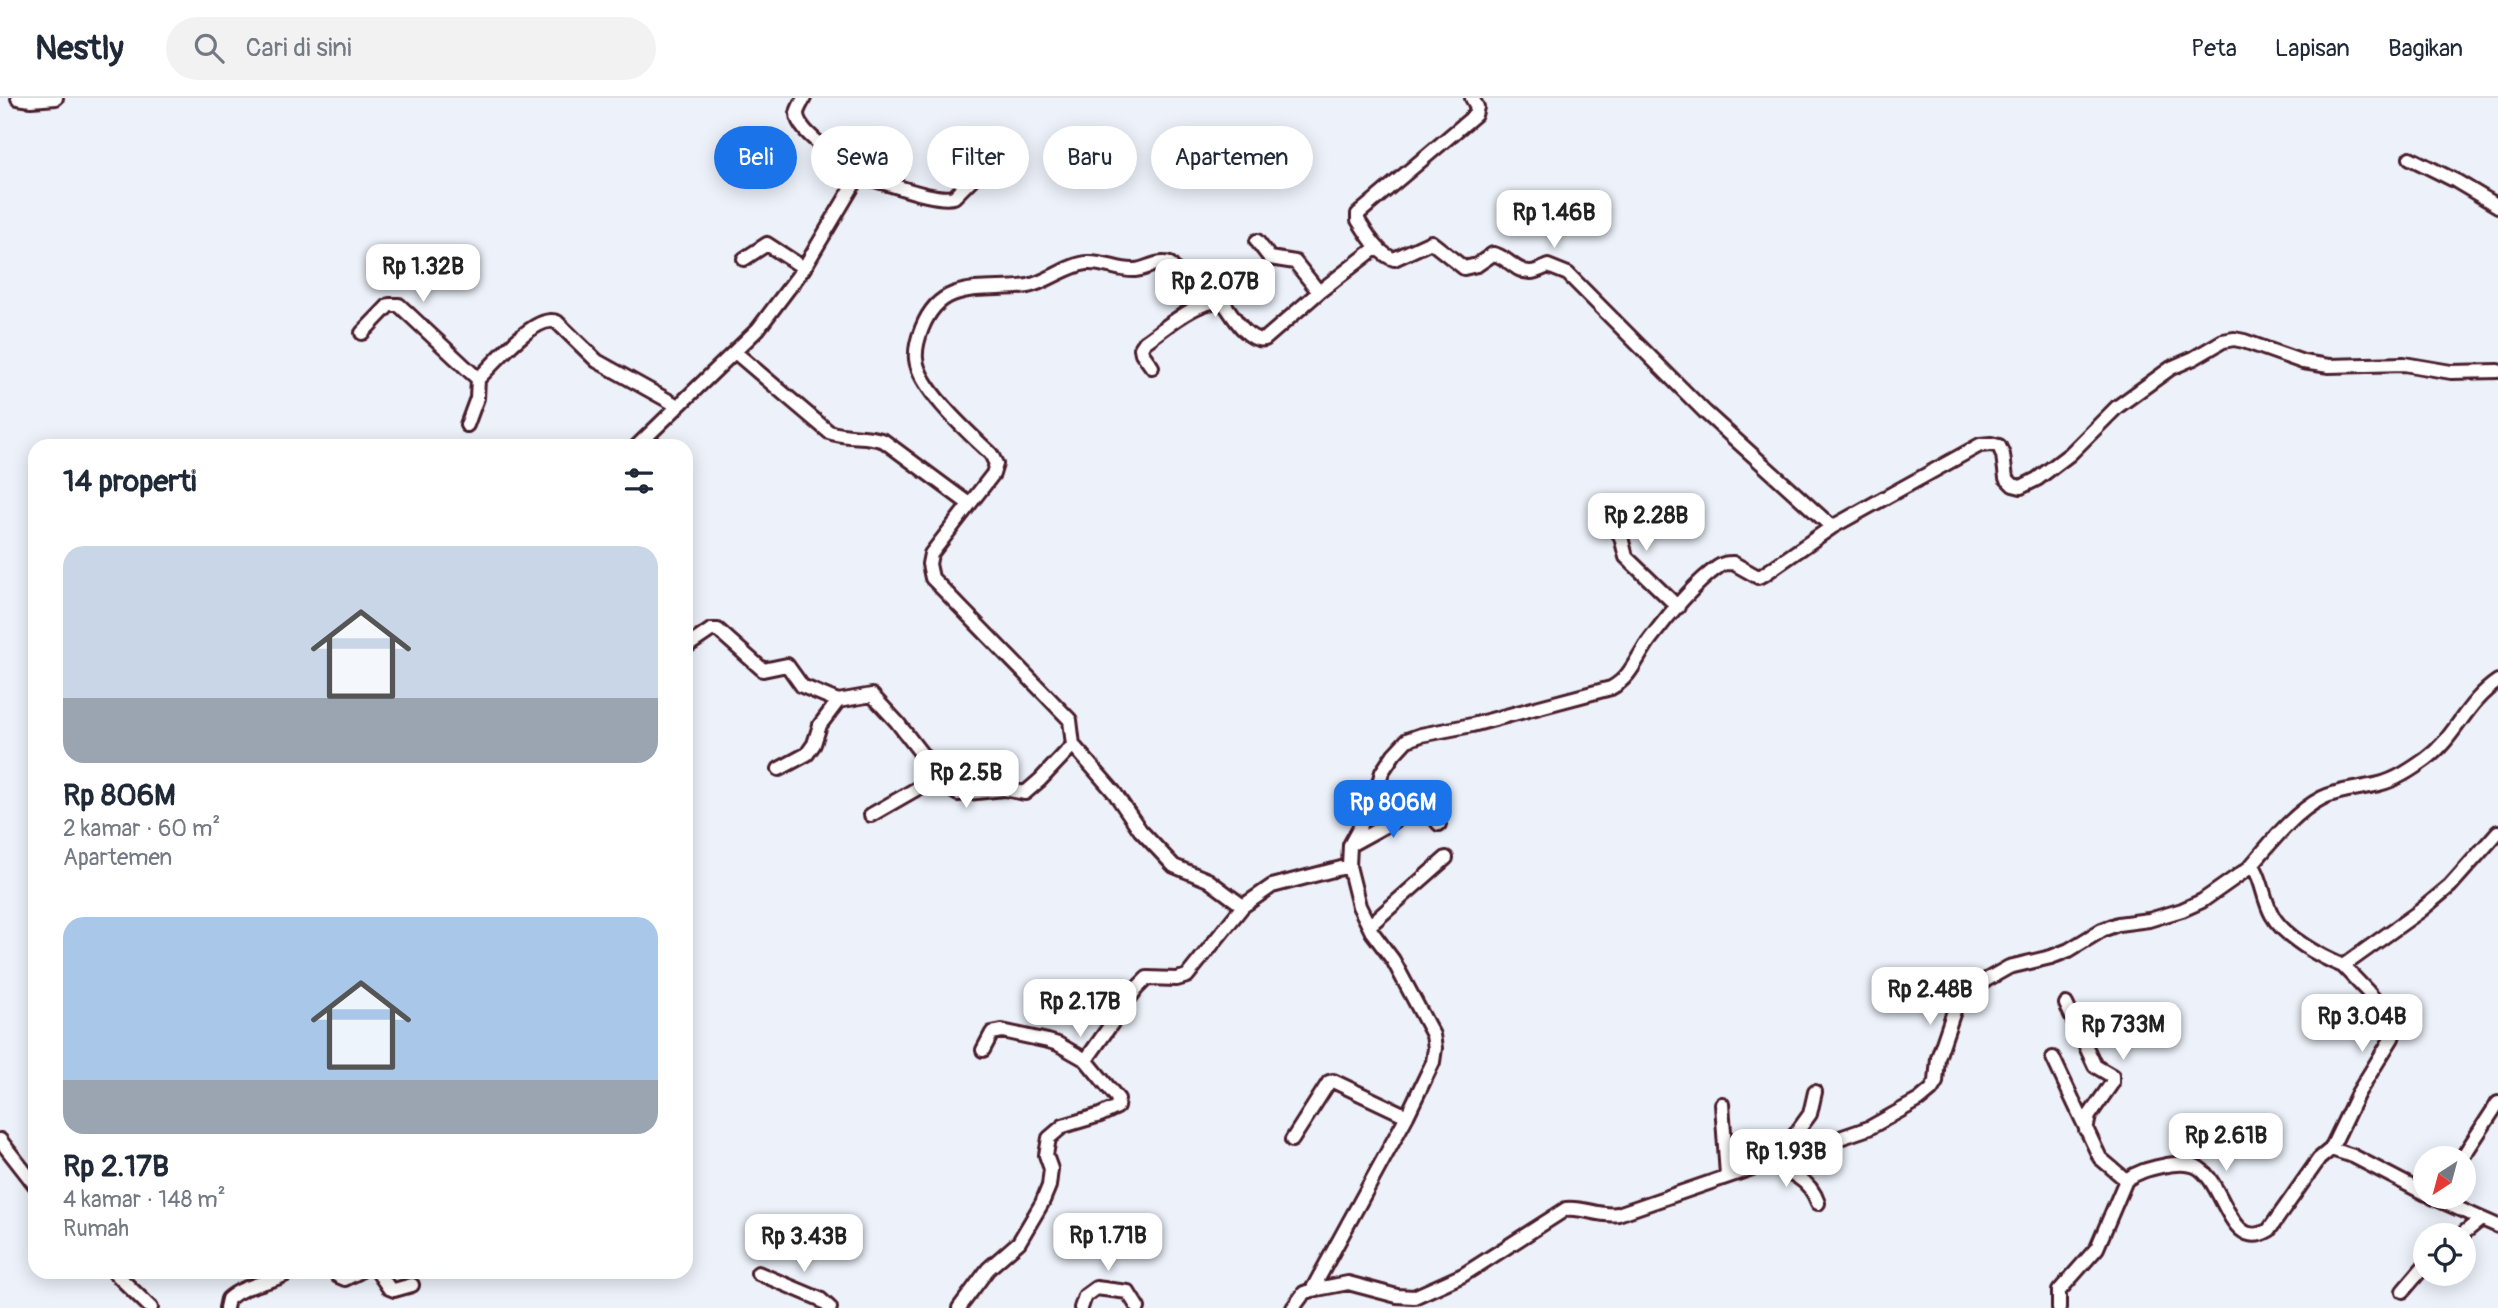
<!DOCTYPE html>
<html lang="id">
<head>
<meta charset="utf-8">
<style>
	:root { --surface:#fff; --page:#f2f2f3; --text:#1f2937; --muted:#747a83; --line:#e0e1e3; --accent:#1a73e8 }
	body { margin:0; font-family:Pangolin,sans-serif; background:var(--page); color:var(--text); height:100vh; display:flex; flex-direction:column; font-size:26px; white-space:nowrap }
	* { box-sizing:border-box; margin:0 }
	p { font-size:23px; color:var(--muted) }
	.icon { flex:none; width:38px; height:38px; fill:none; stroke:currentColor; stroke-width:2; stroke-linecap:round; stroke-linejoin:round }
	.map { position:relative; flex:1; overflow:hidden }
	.panel { position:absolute; left:28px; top:341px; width:665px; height:840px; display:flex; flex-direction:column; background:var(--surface); border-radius:21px; box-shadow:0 4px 18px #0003 }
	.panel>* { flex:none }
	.top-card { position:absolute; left:714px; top:28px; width:665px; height:63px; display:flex; gap:14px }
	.needle { width:46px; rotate:216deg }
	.fabs { position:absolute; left:2413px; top:1048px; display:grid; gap:14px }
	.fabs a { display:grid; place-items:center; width:63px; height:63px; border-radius:50%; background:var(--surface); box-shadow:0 4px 18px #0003; font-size:35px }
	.price { position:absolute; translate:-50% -60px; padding:0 16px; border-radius:14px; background:#fff; color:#222; font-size:23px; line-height:46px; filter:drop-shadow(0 2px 4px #0008) }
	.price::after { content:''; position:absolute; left:50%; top:42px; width:21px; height:16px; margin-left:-10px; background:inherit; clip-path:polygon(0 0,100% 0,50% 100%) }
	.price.selected { background:var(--accent); color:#fff }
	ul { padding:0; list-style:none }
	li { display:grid; align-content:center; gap:14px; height:371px; padding:0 35px }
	li span { display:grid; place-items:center; height:217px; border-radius:21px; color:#555 }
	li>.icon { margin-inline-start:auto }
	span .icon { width:126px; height:126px; fill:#fffc; stroke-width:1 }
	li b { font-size:30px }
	h2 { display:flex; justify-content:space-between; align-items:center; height:84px; padding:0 35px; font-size:30px }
	.chip { padding:0 24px; border-radius:32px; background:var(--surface); box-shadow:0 4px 18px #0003; font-size:24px; line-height:63px }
	.chip.selected { background:var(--accent); color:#fff }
	header { display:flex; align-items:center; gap:42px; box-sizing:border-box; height:98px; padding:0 35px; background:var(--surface); border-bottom:2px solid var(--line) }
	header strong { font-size:33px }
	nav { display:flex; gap:38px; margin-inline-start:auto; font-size:24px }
	.search { width:490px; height:63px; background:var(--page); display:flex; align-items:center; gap:18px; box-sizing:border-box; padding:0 24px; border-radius:38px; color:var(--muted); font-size:26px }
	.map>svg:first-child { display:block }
</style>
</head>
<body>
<header>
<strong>Nestly</strong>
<div class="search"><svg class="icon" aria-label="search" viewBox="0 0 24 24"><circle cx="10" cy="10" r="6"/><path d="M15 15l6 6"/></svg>Cari di sini</div>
<nav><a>Peta</a><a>Lapisan</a><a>Bagikan</a></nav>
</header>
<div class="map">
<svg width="2498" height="1210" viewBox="0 0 2498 1210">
	<rect width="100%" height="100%" fill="#ecf1fa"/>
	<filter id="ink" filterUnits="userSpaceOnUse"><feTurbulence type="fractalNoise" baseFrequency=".0143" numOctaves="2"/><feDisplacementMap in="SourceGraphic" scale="14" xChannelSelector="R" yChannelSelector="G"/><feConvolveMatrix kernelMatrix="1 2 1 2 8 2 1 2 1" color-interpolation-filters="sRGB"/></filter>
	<g filter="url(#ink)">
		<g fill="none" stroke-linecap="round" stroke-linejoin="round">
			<defs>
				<path id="minor" d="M18,0L31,2L56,0
					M1472,0L1477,9L1475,17L1358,116V122C1367,136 1378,156 1394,161L1431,144L1464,170L1477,167L1493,156C1507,158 1516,175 1531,174C1536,174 1543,170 1548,168L1568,176L1705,314L1832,429
					M2410,60L2456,83L2498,108
					M854,77C882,81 930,104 954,99L1008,45
					M1257,143L1270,160L1295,164L1319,194
					M744,161L767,146L804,170
					M362,235L389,207H399L478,281
					M736,255L829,334C848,341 866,336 884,343L969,406
					M1152,269L1142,255L1141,250L1145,244C1163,232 1202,197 1224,205C1233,218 1248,245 1265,241L1319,194L1377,149
					M467,327L477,300L478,281C494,266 535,215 557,224L597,263L678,308
					M637,348L758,231L804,170L854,86C855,64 796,38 797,15C798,10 802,4 804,0
					M1602,421L1616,431L1621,439L1626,459L1678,509
					M686,549L711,532H718L763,572L787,567L802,588L838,603L872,597L897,624L947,689L958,696L1004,691L1025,695L1040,682L1073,647L1114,694L1140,732L1174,768L1208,782L1243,808
					M1073,647L1070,622L932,480L929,466L931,456L993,376L996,366L991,356C970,336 919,291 916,261C915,250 918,240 922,230C928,215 937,202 953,196C977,187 1003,192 1028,188C1048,184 1067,167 1087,165C1104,164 1119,173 1135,172C1148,171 1156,162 1170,166L1200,206
					M779,671L807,656L814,646L820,627L838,603
					M871,717L939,678
					M1350,747L1421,708L1426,709L1439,726
					M2249,770C2270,746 2293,715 2322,700C2340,691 2360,691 2379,686C2396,682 2412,671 2426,661C2456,639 2465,605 2498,583
					M1369,828L1446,760
					M2066,906L2095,968L2112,978V985L2089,1018L2086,1032
					M983,952L992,935L1002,933L1048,943L1058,946L1086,962
					M2053,960L2100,1060L2126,1082
					M1722,1006L1727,1077
					M0,1042L35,1087
					M1292,1042L1329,984L1333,983L1407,1018
					M2331,1051L2358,995L2392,940L2396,928L2368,894L2343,868
					M2462,1060L2498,1005
					M1776,1063L1810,1016L1815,994
					M1766,1067C1789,1072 1810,1081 1818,1105
					M2432,1099L2498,1128
					M2460,1138L2481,1121
					M114,1174L151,1210
					M336,1174L338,1178L345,1181L359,1174
					M378,1174L389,1190L394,1192L412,1187
					M758,1175L820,1201L830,1210
					M1312,1192L1348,1185L1397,1198L1414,1199L1463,1177L1566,1111C1584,1109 1600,1119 1618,1116L1869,1030L1919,1002L1931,992L1936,984L1938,960L1955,910L1965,898L1986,882L2009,869L2051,859L2069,852L2102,832L2118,826L2149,822L2182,812L2202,803L2249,770L2255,771C2263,786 2264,803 2272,817C2284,839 2321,859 2343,868L2420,813L2450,788L2498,734
					M2403,1193L2426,1166
					M226,1210L228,1201C246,1185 270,1186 290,1174
					M959,1210L988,1171L1019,1144L1042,1105L1049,1088L1051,1071L1046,1057L1049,1040L1063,1028L1100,1017L1117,1009L1118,1001L1086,962L1136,891L1147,880L1177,881L1187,878L1243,808L1272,788L1349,768
					M1081,1210L1085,1198L1096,1190L1128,1194L1138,1210
					M1293,1210L1304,1195L1312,1192L1407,1018L1433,964L1435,950L1433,937L1393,862L1372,834L1359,808L1349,768L1350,747L1374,703L1382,674L1394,656L1407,642L1421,637L1472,627L1611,590C1632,579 1637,558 1651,540C1667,519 1696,484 1718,469C1723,465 1727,465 1733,465L1758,479L1763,477L1832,429L1980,347L1991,346L1999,348L2003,357L2006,380L2013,387L2021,389L2037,381L2070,356L2117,309L2171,270L2194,260L2223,243L2234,241L2244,243L2303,264L2329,268L2404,266L2451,274L2498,273
					M2059,1210V1193L2097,1150L2126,1082C2137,1074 2148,1071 2162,1068C2172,1066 2185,1064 2195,1068C2225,1081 2228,1156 2269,1132L2319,1061L2331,1051L2353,1058L2426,1096"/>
			</defs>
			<use href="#minor" stroke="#4a1f2b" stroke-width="18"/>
			<use href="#minor" stroke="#fff" stroke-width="12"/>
		</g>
	</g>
</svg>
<div class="fabs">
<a><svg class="needle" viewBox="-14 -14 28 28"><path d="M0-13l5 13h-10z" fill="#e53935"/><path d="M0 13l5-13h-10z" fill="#747a83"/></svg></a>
<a><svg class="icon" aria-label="locate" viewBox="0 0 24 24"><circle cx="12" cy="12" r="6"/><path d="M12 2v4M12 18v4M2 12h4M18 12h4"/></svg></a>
</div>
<b class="price" style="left:1554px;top:152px">Rp 1.46B</b>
<b class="price" style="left:423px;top:206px">Rp 1.32B</b>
<b class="price" style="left:1215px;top:221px">Rp 2.07B</b>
<b class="price" style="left:1646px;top:455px">Rp 2.28B</b>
<b class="price" style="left:966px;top:712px">Rp 2.5B</b>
<b class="price selected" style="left:1393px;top:742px">Rp 806M</b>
<b class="price" style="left:1930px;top:929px">Rp 2.48B</b>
<b class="price" style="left:1080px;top:941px">Rp 2.17B</b>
<b class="price" style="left:2362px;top:956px">Rp 3.04B</b>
<b class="price" style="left:2123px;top:964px">Rp 733M</b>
<b class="price" style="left:2226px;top:1075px">Rp 2.61B</b>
<b class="price" style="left:1786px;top:1091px">Rp 1.93B</b>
<b class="price" style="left:1108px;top:1175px">Rp 1.71B</b>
<b class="price" style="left:804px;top:1176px">Rp 3.43B</b>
<div class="top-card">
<a class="chip selected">Beli</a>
<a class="chip">Sewa</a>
<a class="chip">Filter</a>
<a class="chip">Baru</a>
<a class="chip">Apartemen</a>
</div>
<section class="panel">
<h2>14 properti<svg class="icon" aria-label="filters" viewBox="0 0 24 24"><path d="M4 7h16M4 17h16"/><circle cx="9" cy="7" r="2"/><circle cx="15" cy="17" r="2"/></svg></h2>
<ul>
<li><span style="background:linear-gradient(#c9d6e8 70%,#9aa5b1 0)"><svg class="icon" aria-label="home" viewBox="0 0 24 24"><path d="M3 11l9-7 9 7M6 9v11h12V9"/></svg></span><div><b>Rp 806M</b><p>2 kamar · 60 m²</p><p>Apartemen</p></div></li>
<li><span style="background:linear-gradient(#a9c7e8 75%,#9aa5b1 0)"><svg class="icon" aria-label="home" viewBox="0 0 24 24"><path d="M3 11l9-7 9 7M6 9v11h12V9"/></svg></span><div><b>Rp 2.17B</b><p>4 kamar · 148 m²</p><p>Rumah</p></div></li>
</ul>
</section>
</div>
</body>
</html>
